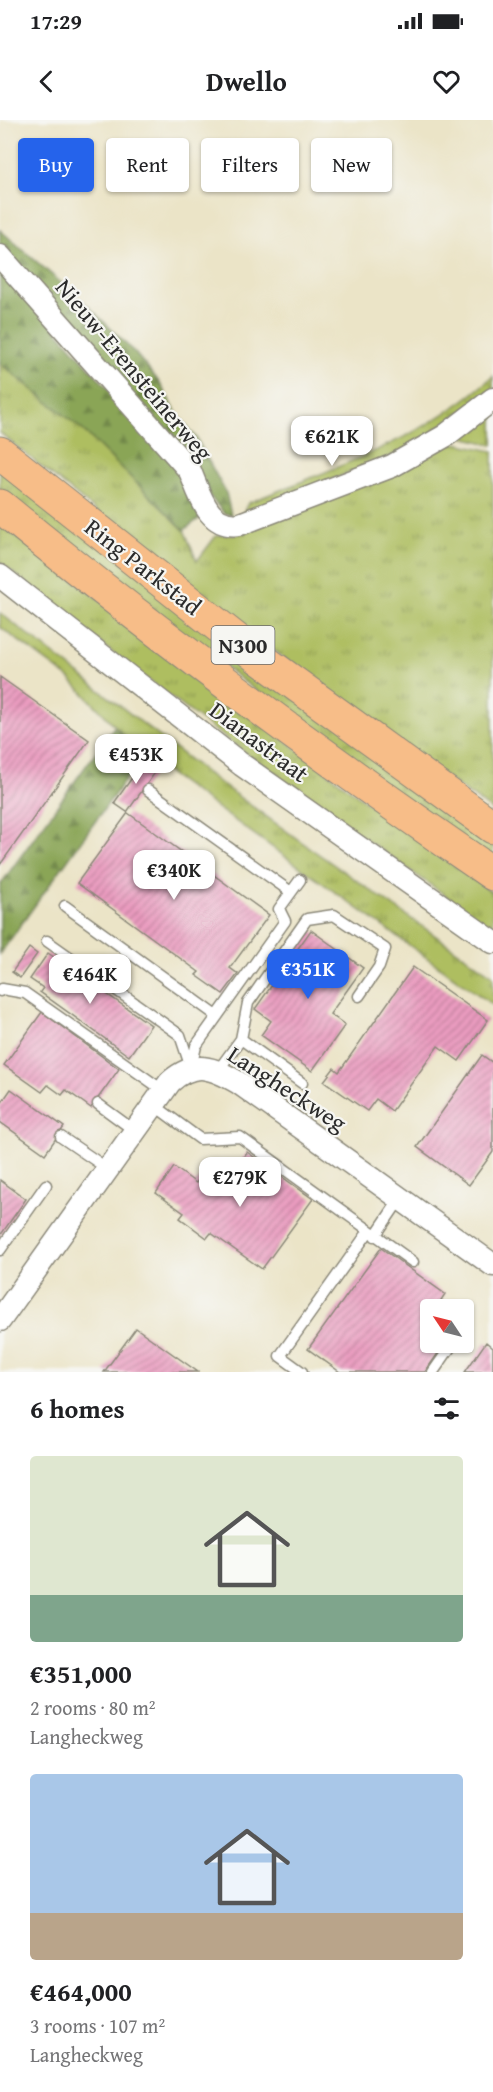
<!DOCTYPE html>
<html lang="en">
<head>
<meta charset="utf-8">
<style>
	:root { --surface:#fff; --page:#f6f6f6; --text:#202124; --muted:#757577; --accent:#2563eb }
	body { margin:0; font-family:"Gentium Book Plus",serif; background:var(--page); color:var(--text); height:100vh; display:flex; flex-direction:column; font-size:22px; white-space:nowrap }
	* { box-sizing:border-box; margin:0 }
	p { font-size:20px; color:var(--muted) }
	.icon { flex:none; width:33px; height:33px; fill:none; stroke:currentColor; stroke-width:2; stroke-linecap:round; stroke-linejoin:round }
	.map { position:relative; height:1252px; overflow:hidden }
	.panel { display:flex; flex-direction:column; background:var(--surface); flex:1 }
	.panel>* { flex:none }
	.top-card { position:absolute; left:18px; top:18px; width:458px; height:54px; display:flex; gap:12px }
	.needle { width:39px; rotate:305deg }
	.fabs { position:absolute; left:420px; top:1179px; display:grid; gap:12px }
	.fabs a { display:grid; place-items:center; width:54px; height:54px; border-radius:6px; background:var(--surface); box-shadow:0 2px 4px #0004; font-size:30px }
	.price { position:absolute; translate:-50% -51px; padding:0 14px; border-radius:12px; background:#fff; color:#222; font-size:20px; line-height:39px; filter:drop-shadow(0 2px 3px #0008) }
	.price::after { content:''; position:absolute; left:50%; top:36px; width:18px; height:14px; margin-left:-9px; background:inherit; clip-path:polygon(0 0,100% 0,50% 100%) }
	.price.on { background:var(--accent); color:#fff }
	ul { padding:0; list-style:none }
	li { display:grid; align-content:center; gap:12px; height:318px; padding:0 30px }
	li span { display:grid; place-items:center; height:186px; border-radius:6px; color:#555 }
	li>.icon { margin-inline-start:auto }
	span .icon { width:108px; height:108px; fill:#fffc; stroke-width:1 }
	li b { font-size:26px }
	h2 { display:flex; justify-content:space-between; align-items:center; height:72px; padding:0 30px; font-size:26px }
	.chip { padding:0 21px; border-radius:6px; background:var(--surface); box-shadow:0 2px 4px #0004; font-size:21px; line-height:54px }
	.chip.on { background:var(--accent); color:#fff }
	.status { display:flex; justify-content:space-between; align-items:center; height:42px; padding:0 30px; background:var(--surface); direction:ltr }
	.status svg { height:16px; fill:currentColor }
	header { display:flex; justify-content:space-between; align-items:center; height:78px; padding:0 30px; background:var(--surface); font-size:27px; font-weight:600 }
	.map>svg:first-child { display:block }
</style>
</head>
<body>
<div class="status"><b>17:29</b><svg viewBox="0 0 49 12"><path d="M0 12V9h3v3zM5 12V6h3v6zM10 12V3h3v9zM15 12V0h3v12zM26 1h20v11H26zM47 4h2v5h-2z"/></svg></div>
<header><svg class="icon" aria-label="back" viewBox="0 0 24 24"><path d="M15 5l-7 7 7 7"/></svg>Dwello<svg class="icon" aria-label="heart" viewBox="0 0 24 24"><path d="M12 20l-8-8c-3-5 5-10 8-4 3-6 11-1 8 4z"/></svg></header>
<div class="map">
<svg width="493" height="1252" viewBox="0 0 493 1252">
	<defs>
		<pattern id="grass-tufts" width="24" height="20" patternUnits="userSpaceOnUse" patternTransform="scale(1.5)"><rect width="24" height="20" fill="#aebe61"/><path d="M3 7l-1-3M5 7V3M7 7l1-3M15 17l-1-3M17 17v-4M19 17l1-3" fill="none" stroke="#8e9b50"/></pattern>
		<pattern id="forest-firs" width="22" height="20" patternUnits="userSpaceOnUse" patternTransform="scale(1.5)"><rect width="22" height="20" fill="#8aa557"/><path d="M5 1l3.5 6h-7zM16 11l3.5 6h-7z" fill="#718748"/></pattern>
		<pattern id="building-hatch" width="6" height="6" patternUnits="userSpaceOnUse" patternTransform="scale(1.5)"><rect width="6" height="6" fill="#ea9bbf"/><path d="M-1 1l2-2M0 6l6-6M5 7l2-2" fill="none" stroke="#be7f9b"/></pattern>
	</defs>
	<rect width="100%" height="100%" fill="#f6f6f2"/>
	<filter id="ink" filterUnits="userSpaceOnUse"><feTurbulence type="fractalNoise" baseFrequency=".0167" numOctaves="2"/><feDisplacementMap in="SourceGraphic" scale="12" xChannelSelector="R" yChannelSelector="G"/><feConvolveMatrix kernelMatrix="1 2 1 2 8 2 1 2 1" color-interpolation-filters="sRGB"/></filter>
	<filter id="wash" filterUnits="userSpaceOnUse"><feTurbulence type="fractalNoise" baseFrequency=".008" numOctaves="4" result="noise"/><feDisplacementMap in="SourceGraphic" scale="24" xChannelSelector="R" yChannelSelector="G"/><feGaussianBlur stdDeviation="1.35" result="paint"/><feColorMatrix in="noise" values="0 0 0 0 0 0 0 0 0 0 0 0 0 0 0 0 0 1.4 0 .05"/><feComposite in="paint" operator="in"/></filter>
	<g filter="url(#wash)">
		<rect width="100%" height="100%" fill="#ebe4c7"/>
		<path fill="url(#grass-tufts)" stroke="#6c7446" stroke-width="1.5" d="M0,243L84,311L184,410L197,441L216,416L220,415H235L451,322L493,331V691L341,582L143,429L0,313Z
			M493,256V269L410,329L242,395L248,383C333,348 424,320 493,256Z
			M493,289V325L459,316Z
			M0,349L493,718V742L291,598L0,372Z
			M0,404L410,715L493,773V809L268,650L128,545L0,442Z
			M0,493L221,664L310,728L493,856V885L143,635L69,558L0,507Z"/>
		<path fill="url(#forest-firs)" stroke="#5a6841" stroke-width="1.5" d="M0,110L88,186L135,233L159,262L178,295L195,316L226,373L231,395L224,393L0,129Z
			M0,146L185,356L200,398L184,410L84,311L0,243Z
			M114,607L143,635L0,834V765Z"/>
		<g id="blocks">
			<path fill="url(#building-hatch)" d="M0,557L89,620L0,745Z
				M146,638L159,647L127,692L114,683Z
				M128,693L269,795L230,848L238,854L223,874L196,855L199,852L77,763Z
				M311,810L363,848L330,894L345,905L312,951L261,915L271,901L255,889Z
				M29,828L37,834L20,858L12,852Z
				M48,833L151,905L129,936L40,872L43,868L30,859Z
				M413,847L488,900L459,941L438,926L392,991L376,979L367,991L324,961L334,948L339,952Z
				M42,892L119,949L91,988L66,970L62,975L48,965L42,972L4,945Z
				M482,935L493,943V1032L469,1065L417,1027Z
				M11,969L64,1007L45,1034L0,1002V985Z
				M247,1032L313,1079L262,1149L211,1113L207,1118L180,1098L184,1093L156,1073L174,1047L196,1063L199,1059L219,1073Z
				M0,1060L26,1079L0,1116Z
				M381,1128L445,1174L441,1180L454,1190H430V1222H446L425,1252H340L308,1229Z
				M136,1208L198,1252H104Z
				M486,1222L493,1228V1252H465Z"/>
		</g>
	</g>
	<g filter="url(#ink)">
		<use href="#blocks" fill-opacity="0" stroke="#8b8879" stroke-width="1.5"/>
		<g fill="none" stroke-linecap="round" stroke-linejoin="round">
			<defs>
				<path id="service" d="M148,670L291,772
					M65,786L217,896
					M47,821L180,915L191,948
					M0,871L2,869L25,873L164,971
					M241,919L302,963
					M191,948L196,926L285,801L279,789L300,760
					M217,952L241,919L248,883L307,799L334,795L385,829L379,847L359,876
					M98,984L135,1011
					M154,985L200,1019L240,1017L413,1142
					M61,1017L108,1049
					M375,1116L400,1079
					M0,1130L46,1065
					M302,1252L280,1236L369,1111
					M433,1252L454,1222"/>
				<path id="minor" d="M0,136L190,351C200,375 208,409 240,404L392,346L445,316L493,279
					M0,456L242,645L493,822
					M0,1200L170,962C195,940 212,947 239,963L493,1145"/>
				<path id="trunk" d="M0,333L258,537L493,707
					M0,386C158,516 324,638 493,754"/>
			</defs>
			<use href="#service" stroke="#8b8879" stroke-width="13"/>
			<use href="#minor" stroke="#8b8879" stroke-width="25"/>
			<use href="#trunk" stroke="#8b8879" stroke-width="35"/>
			<use href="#service" stroke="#fff" stroke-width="10"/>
			<use href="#minor" stroke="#fff" stroke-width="22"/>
			<use href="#trunk" stroke="#f7bd88" stroke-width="33"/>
		</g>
	</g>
	<g text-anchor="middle" stroke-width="4.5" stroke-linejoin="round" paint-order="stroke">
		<rect fill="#f6f6f2" stroke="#686867" stroke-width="1.5" x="211.5" y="506" width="63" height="38" rx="4.5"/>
		<g font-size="22" font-weight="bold" fill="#2b2b2b">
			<text x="243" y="533">N300</text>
		</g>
		<g font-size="24" fill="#2b2b2b" stroke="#f6f6f2">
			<text transform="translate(134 250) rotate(50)" y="8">Nieuw-Erensteinerweg</text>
			<text transform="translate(143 447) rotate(38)" y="8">Ring Parkstad</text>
			<text transform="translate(259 622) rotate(37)" y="8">Dianastraat</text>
			<text transform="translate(287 969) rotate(33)" y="8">Langheckweg</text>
		</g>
	</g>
</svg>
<div class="fabs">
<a><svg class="needle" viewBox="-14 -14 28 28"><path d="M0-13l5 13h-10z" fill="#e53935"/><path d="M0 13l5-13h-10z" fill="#757577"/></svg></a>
</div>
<b class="price" style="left:332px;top:347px">€621K</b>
<b class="price" style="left:136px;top:665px">€453K</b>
<b class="price" style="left:174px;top:781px">€340K</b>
<b class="price on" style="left:308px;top:880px">€351K</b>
<b class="price" style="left:90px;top:885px">€464K</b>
<b class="price" style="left:240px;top:1088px">€279K</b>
<div class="top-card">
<a class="chip on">Buy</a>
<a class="chip">Rent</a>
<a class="chip">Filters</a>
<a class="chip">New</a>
</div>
</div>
<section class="panel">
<h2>6 homes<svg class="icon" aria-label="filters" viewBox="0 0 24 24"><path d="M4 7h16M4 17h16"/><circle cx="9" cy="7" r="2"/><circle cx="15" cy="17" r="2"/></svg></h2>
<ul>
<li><span style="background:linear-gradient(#dfe7d0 75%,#7fa58c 0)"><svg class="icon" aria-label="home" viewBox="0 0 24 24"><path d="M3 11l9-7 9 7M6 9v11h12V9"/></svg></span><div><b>€351,000</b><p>2 rooms · 80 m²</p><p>Langheckweg</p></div></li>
<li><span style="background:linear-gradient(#a9c7e8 75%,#b9a48a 0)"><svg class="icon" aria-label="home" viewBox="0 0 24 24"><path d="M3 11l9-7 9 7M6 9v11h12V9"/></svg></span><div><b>€464,000</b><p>3 rooms · 107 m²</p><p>Langheckweg</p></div></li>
</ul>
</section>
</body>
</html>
